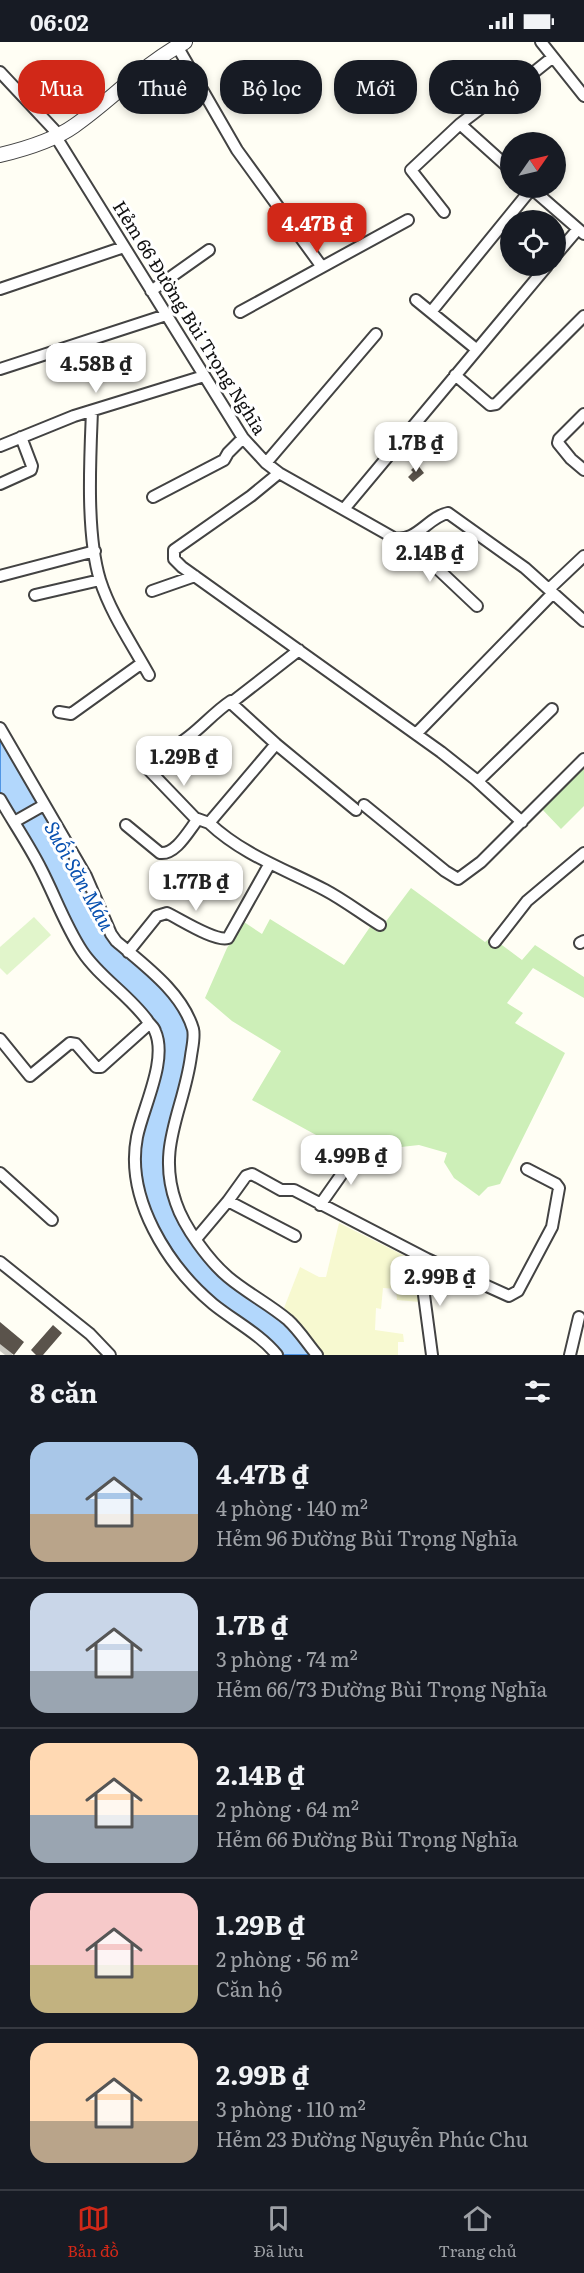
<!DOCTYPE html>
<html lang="vi">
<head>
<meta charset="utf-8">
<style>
	:root { --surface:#171b24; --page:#242831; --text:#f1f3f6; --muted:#9ea1a6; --line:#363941; --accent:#d12818 }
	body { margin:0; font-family:Literata,serif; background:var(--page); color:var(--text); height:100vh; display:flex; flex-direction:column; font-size:22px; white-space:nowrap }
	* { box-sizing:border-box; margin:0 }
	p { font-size:20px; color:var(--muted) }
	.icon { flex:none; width:33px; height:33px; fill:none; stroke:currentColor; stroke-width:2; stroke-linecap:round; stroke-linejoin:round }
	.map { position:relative; height:1313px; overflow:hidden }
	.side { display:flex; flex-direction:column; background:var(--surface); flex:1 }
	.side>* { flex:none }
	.hud { position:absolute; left:18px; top:18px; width:549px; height:54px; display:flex; gap:12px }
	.needle { width:39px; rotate:56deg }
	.tools { position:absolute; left:500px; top:90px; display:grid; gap:12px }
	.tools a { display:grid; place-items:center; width:66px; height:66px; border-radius:50%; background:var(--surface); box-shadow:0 3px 9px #0003; font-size:30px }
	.price { position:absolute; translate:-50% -51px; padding:0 14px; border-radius:12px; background:#fff; color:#222; font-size:20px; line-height:39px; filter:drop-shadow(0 2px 3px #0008) }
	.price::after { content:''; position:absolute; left:50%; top:36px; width:18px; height:14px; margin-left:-9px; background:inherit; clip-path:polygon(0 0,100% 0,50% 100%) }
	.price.active { background:var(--accent); color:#fff }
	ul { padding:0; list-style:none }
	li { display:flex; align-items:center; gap:18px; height:150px; padding:0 30px }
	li+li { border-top:2px solid var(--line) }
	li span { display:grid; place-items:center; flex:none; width:168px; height:120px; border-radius:18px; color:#555 }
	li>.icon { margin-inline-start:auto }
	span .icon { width:72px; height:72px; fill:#fffc; stroke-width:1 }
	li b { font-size:26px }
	h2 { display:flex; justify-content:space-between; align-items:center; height:72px; padding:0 30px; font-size:26px }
	.tag { padding:0 21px; border-radius:24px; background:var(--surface); box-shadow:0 3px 9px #0003; font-size:21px; line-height:54px }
	.tag.active { background:var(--accent); color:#fff }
	.status { display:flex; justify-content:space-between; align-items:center; height:42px; padding:0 30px; background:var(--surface); direction:ltr }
	.status svg { height:16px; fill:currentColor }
	.tab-bar { display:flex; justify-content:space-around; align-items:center; height:84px; border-top:2px solid var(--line); background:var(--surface); font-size:16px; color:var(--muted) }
	.tab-bar a { display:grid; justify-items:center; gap:3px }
	.tab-bar .active { color:var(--accent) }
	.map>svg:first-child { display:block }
</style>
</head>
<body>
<div class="status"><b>06:02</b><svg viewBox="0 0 49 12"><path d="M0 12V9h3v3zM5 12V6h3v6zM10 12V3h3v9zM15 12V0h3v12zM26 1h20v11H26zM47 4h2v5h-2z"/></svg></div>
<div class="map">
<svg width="584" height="1313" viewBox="0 0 584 1313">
	<rect width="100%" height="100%" fill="#fffef4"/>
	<path fill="#f7f9d0" d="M339,1181L421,1222L420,1260L397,1258L396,1247L383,1246L381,1267L376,1266L375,1288L403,1292L404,1300H398V1313H323L299,1281L284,1266L300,1225L319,1235H326Z"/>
	<path fill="#cdefb8" d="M584,724V764L561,787L540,765Z
		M411,846L485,900L491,895L522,918L535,903L584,935V956L533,926L507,961L523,971L515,981L565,1011L500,1142L488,1145L479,1154L454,1136L444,1120L447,1111L419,1103L392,1106L360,1098L356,1094L338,1105L252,1058L281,1009L232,979L205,956L227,906L244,880L262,892L270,877L344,923L370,885L378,890Z"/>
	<path fill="#e1f5cb" d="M34,875L51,893L7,933L0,926V905Z"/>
	<path fill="#b2d7fc" stroke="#3180dc" stroke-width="1.5" d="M0,694L81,833L108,892L156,939L180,967L190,990L186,1024L164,1112L165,1136L173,1165L193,1199L283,1278L312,1313H281L215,1260L190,1235L152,1176L142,1144L139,1116L159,989L85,909L27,795L0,750Z"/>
	<path fill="#0003" d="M0,1282L22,1300L12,1313H5L0,1309Z"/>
	<path fill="#5a534b" d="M417,422L424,431L413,440L408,435L413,430L411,428Z
		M0,1280L24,1300L14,1313L0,1302Z
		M53,1283L62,1291L43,1313H36L31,1308Z"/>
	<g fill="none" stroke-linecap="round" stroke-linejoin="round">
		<defs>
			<path id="minor" d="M541,0L584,54
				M177,4L237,108L322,225
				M0,30L59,93
				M56,95L243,396L266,421L279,431L394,496C416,501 428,475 448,471L525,526L584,579
				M510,127L460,82L489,60L503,55L553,15
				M531,146L584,192
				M444,170L411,128L460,82
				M555,214L578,187
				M0,247L124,205
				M151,249L209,208
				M416,258L476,307
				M240,270L408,178
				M431,270L532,146
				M0,327L166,273
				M455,333L490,363L496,362L584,274
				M92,369C90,418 86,492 100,538C111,572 132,602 149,633
				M584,372L559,397L558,401L571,417L584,428
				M0,404L74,374L204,334
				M266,421L376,292
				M279,431L251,454L174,508V517L182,525L441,710L475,737L522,780
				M0,442L31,428L32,424L21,395
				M153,455L224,418L228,411L243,396
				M344,467L547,224
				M405,496L477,564
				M0,534L95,509
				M549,547L584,514
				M152,549L195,534
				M35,553L100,538
				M299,608L231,661L276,702L356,768
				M59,670L71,672L142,621
				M0,686L86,834L111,892L116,899C144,923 182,950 193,987C195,995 192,1006 191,1014C184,1068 156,1105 176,1161C184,1185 209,1219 228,1235C247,1251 269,1262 288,1278C299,1288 307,1301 317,1313
				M416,692L553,551
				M276,702L209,781C243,813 285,827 325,848C344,858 362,872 380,883
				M478,739L552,667
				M0,757C13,780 29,803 41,827C55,854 65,883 82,909C99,935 128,952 147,978C149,982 154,985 155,989C168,1018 143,1065 137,1095C125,1157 168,1224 213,1262C234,1279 260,1292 277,1313
				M364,763L445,829L458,837L481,820L584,717
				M14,780L44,763
				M209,781L195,776L147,726L146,722C153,713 164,710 175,704C196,693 211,672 231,659
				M126,783L160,811C176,813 189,788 198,777
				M495,900L527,859L584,811
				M580,901L584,899
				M128,910L157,874L167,871C180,877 215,900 228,896L269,823
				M0,997L30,1034L70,1001L76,1002L96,1025H101L149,982
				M0,1131L52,1178
				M228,1159L295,1194
				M320,1163L358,1109
				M196,1197L228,1159L246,1134L252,1132L281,1148H294L427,1217L509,1254L518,1249L552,1185L559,1146L556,1142L527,1127
				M427,1217L424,1253L432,1313
				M0,1220L90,1292L110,1313
				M570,1313L579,1275"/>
			<path id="tertiary" d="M0,113C25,107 53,99 74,84C113,57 141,24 185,0"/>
		</defs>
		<use href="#minor" stroke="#434343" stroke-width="14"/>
		<use href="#tertiary" stroke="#434343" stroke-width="16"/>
		<use href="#minor" stroke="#fff" stroke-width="10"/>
		<use href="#tertiary" stroke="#fff" stroke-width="14"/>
	</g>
	<g text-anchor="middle" stroke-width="6" stroke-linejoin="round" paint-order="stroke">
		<g font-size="18" fill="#101010" stroke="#fff">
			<text transform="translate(189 276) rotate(58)" y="6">Hẻm 66 Đường Bùi Trọng Nghĩa</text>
		</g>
		<g font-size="20" font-style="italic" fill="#0a52b1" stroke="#fff">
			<text transform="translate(79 834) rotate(61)" y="7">Suối Săn Máu</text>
		</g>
	</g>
</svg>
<div class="tools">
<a><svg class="needle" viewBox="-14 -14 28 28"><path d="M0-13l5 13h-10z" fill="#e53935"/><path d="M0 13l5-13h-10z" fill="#9ea1a6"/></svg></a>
<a><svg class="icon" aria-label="locate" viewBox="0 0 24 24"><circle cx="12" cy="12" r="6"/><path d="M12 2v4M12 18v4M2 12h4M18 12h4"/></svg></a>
</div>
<b class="price active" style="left:317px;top:212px">4.47B ₫</b>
<b class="price" style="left:96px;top:352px">4.58B ₫</b>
<b class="price" style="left:416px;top:431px">1.7B ₫</b>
<b class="price" style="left:430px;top:541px">2.14B ₫</b>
<b class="price" style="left:184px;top:745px">1.29B ₫</b>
<b class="price" style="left:196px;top:870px">1.77B ₫</b>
<b class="price" style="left:351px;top:1144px">4.99B ₫</b>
<b class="price" style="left:440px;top:1265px">2.99B ₫</b>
<div class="hud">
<a class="tag active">Mua</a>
<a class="tag">Thuê</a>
<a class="tag">Bộ lọc</a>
<a class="tag">Mới</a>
<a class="tag">Căn hộ</a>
</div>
</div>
<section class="side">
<h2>8 căn<svg class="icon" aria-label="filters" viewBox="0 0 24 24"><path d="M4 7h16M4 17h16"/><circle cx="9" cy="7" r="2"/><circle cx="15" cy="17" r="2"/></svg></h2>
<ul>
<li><span style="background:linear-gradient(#a9c7e8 60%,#b9a48a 0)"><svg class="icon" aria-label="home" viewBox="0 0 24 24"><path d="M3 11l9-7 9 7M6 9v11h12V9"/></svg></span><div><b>4.47B ₫</b><p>4 phòng · 140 m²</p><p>Hẻm 96 Đường Bùi Trọng Nghĩa</p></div></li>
<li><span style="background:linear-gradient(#c9d6e8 65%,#9aa5b1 0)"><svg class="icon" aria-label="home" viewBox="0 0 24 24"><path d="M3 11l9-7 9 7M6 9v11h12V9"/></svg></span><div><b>1.7B ₫</b><p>3 phòng · 74 m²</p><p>Hẻm 66/73 Đường Bùi Trọng Nghĩa</p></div></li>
<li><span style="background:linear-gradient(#ffd9b3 60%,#9aa5b1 0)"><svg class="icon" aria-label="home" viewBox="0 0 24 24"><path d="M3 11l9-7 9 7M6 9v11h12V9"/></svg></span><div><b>2.14B ₫</b><p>2 phòng · 64 m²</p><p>Hẻm 66 Đường Bùi Trọng Nghĩa</p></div></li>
<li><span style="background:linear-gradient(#f6c9c9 60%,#c2b280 0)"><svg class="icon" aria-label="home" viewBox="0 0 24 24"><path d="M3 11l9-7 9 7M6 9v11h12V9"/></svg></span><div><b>1.29B ₫</b><p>2 phòng · 56 m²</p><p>Căn hộ</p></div></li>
<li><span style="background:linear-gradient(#ffd9b3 65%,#b9a48a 0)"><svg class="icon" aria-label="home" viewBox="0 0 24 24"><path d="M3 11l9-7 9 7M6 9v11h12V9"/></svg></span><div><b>2.99B ₫</b><p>3 phòng · 110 m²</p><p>Hẻm 23 Đường Nguyễn Phúc Chu</p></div></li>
</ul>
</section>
<nav class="tab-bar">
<a class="active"><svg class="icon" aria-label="map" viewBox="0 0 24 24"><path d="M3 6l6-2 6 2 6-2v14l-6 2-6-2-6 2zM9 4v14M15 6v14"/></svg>Bản đồ</a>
<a><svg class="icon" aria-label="saved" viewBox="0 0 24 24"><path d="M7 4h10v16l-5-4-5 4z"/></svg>Đã lưu</a>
<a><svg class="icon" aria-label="home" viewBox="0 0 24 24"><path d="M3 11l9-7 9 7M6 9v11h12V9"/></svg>Trang chủ</a>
</nav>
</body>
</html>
